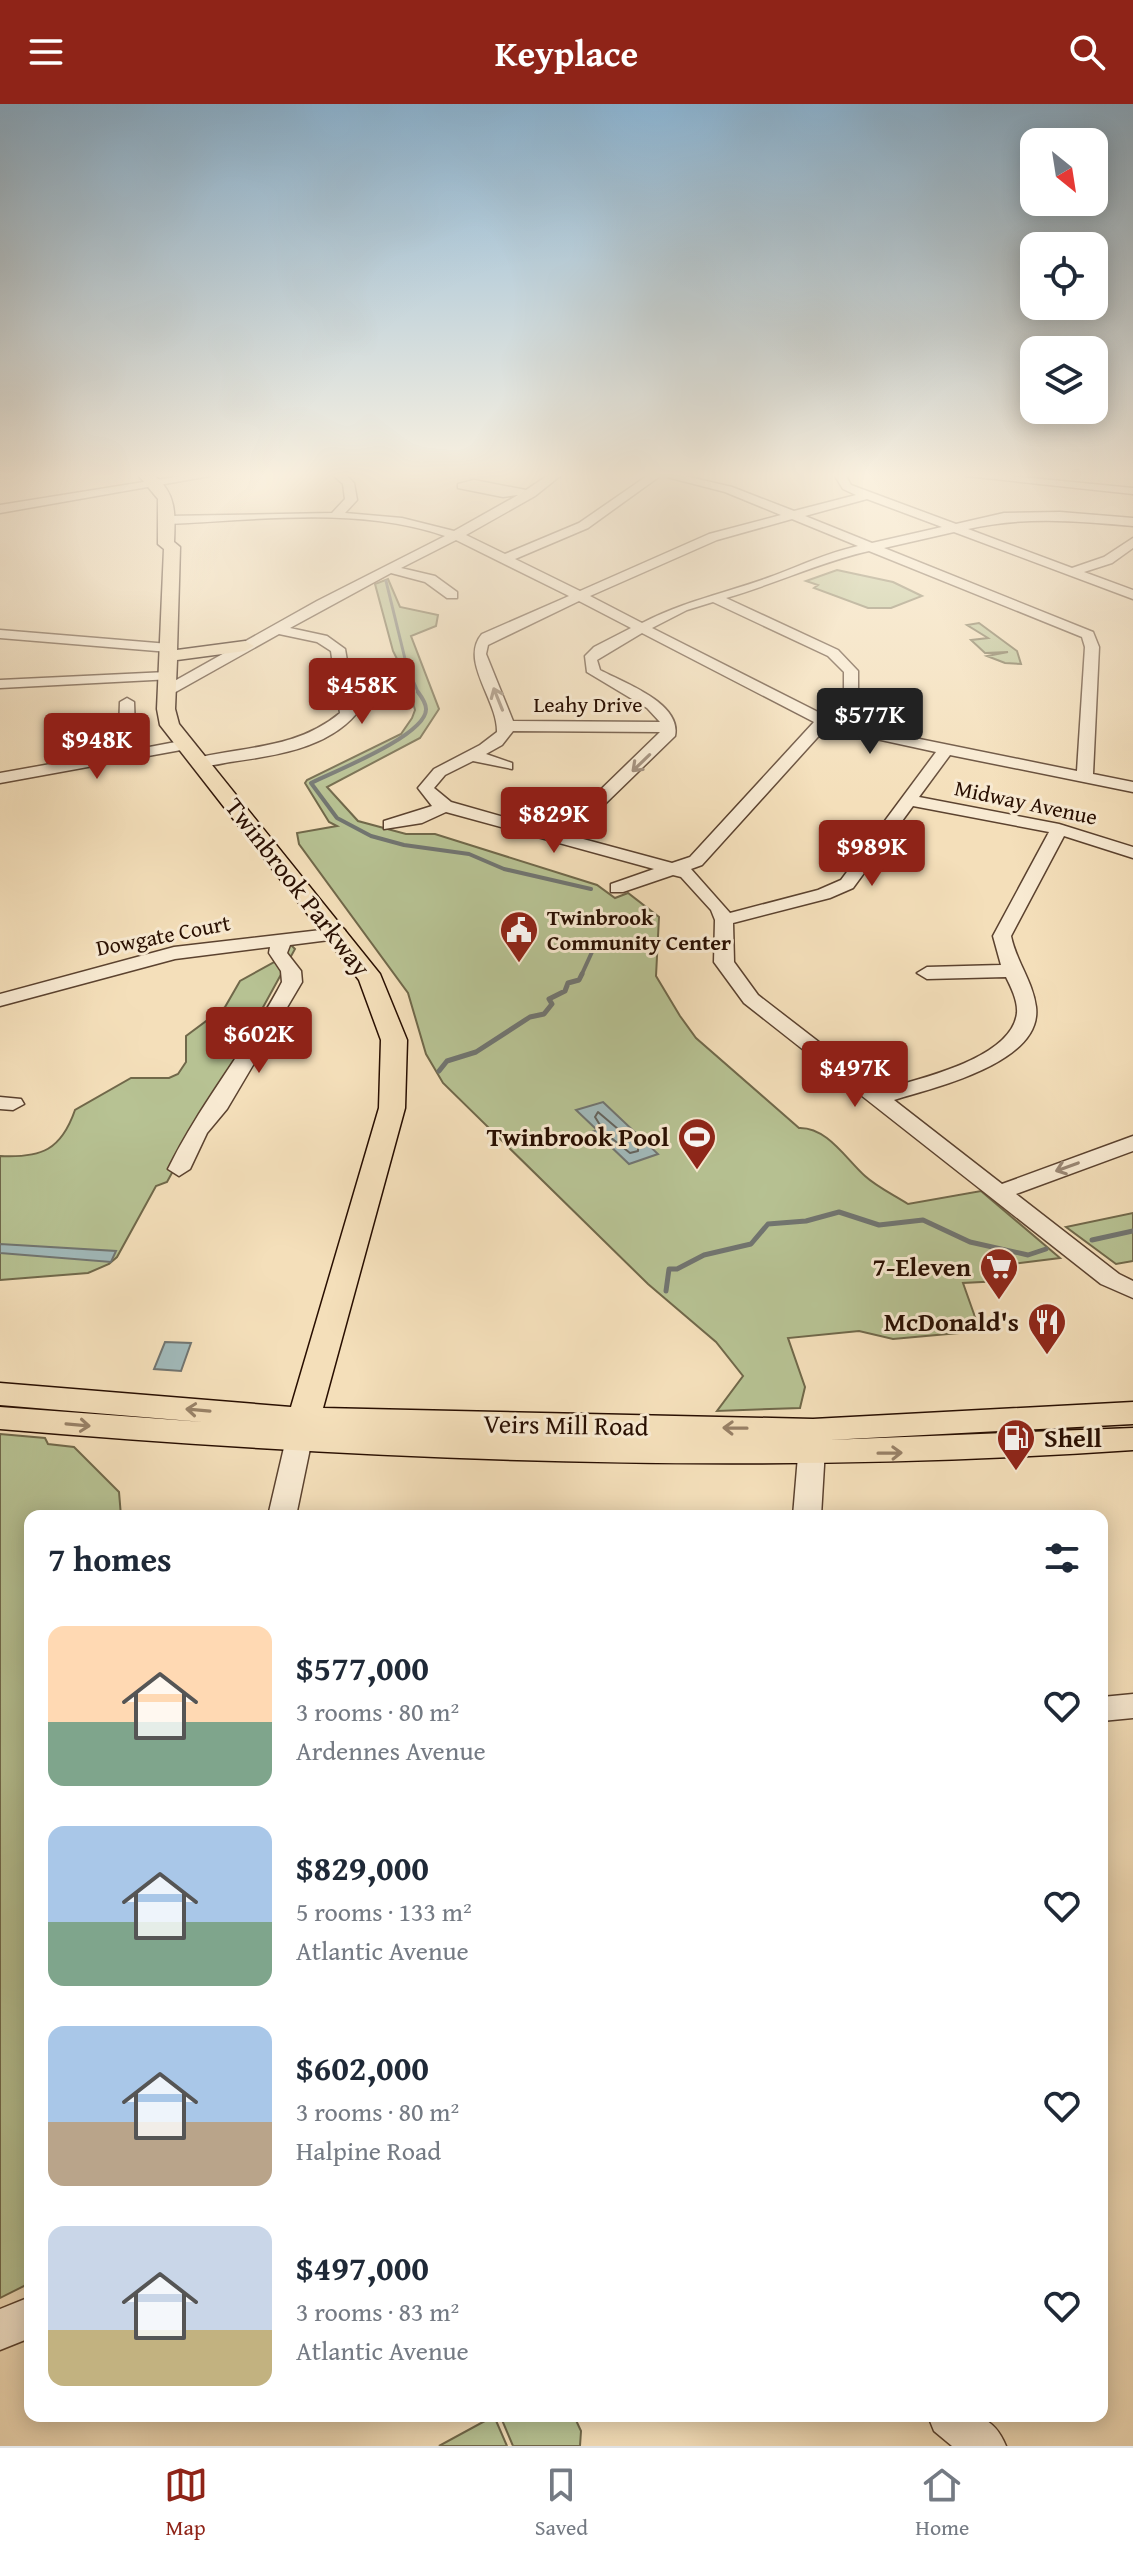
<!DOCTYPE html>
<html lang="en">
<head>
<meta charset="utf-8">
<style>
	:root { --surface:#fff; --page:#f2f2f3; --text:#1f2937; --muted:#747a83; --line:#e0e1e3; --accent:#8f2418 }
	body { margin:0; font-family:"Gentium Book Plus",serif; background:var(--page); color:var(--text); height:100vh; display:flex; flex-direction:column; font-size:30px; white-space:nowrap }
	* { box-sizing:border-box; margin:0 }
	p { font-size:26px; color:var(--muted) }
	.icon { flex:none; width:44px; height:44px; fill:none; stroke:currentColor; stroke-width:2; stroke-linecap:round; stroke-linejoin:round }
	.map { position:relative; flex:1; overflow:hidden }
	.drawer { position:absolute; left:24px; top:1406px; width:1084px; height:912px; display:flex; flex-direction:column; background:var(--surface); border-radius:16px; box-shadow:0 4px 20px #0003 }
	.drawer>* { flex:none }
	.needle { width:52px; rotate:150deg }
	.controls { position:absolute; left:1020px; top:24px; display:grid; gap:16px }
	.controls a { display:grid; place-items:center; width:88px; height:88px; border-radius:16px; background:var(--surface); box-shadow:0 4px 20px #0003; font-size:40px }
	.price { position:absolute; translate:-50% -68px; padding:0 18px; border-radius:8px; background:var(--accent); color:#fff; font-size:26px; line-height:52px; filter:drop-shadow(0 2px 4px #0008) }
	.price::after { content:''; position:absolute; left:50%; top:48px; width:24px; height:18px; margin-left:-12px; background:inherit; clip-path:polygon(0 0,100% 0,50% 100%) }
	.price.selected { background:#222; color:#fff }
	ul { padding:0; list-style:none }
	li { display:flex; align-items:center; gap:24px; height:200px; padding:0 24px }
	li span { display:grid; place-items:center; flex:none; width:224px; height:160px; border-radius:16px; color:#555 }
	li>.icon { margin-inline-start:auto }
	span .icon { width:96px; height:96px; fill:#fffc; stroke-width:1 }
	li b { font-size:34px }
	h2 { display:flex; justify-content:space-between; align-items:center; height:96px; padding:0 24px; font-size:34px }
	header { display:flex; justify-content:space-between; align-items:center; height:104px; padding:0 24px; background:var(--accent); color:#fff; font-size:36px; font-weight:800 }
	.tab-bar { display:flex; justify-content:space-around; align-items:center; height:112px; border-top:2px solid var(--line); background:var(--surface); font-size:22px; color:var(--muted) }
	.tab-bar a { display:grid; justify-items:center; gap:4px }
	.tab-bar .selected { color:var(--accent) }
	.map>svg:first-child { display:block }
</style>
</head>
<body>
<header><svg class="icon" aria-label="menu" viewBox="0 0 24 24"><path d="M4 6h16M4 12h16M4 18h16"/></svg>Keyplace<svg class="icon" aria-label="search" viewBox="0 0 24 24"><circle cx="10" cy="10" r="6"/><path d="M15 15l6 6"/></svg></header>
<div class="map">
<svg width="1133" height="2342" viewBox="0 0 1133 2342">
	<rect width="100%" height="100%" fill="#f4dfba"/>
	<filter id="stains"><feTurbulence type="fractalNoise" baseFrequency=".0025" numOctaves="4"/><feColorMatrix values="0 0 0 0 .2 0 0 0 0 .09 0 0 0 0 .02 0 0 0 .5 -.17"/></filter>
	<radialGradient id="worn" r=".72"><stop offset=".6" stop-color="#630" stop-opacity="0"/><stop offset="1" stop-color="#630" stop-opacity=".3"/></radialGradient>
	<path fill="#b7c293" stroke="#70684a" stroke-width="2" d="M837,466L893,478L922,492L891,504H868L814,484L818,481L806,477Z
		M388,475L400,503L438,511L436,522L411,532L439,605L420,634L327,683L358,717L406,730H435L597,781L615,794L628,789L659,813L656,872L680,912L696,934L799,1024C827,1023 846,1055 865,1072C877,1083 894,1091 908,1100L981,1087L1060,1154L1003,1161L1001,1177L963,1179L980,1227L893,1235L859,1227L788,1234L805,1283L800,1304L717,1307L743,1272L716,1238L648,1180L443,979L426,950L408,889L299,740L297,729L337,722L329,718L305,679L307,676L401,630L412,614L415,606L406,573L393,547L375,480Z
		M979,519L1017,547L1021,560L1005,559L987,552L1008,548L985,549L971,536L988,534L967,521Z
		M287,837L295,845L167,1078L156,1082L117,1153L109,1160L88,1169L0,1176V1052C42,1054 61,1046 75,1006L131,974H169L178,970L186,958V932L225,903L240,877L285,852Z
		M1133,1109V1157L1116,1160L1066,1123Z
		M0,1330L45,1334L48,1340L74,1343L119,1388L121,1412H30V2179L0,2194Z
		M494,2312L507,2342H439Z
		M510,2312H574L581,2327L580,2342H513L502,2316Z"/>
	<path fill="#a1babb" stroke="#717571" stroke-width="2" d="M603,998L658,1050L629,1060L606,1038L593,1042L582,1032L597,1026L576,1006Z
		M0,1140L116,1147L111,1158L0,1149Z
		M165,1238L191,1239L181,1267L154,1265Z"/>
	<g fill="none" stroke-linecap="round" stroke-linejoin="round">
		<path stroke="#64645e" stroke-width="2" d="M598,1008L638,1042V1047L630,1049L605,1029L595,1013Z"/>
		<path stroke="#717571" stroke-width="3" d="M386,477L407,563L419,590"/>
		<path stroke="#717571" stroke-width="4" d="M418,588C421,592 426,600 426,605C427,631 333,668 311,679L337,714L371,732L404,741L469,750L504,765L591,785
			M581,872L597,837"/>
		<path stroke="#717571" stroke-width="5" d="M439,967L447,957L476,948L530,913L544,910L552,900L549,895L565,887L568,879L579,876L582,870
			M1092,1136L1133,1127
			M666,1187L669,1165H677L704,1151L751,1140L768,1120L806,1117L839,1108L879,1121L923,1116L970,1138L1028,1151L1046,1145"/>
		<defs>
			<path id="minor" d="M181,372H210L0,409V401Z
				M334,372H347L354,379L357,396L345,409L402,414L454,427L518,391L503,393L458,384V380L474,376L526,386L547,372H560L535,392L466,431L505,450L579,419L647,372H660L588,424L515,455L580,487L709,430L781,411L725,388L663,372H685L732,383L794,407L856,391L843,385L835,372H846L851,381L956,420L1004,409L1060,408L1133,414V422C1077,417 1024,412 968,425L1072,464L1104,453L1133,434V444L1112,459L1084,468L1133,486V495L954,428L884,444L1093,528L1099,543L1093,670L1133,678V688L950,651L919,693L1059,720L1133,743V754L1064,732L1011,832C1016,857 1033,878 1036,903C1043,959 933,984 894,996L1002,1080L1133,1032V1047L1016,1090L1119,1170L1133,1177V1194L1101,1180L744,899L714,858L715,816L711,806L681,773L673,771L623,788H611V780L654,765L446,708L422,719L384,725V717L432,702L418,684L434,665L480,641L497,628C498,596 459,557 482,530L569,492L456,436L401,464L435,472L457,488V494H447L425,478L391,469L290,524L327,532L345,545L356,610C326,645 273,652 230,658C218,660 205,664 193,661V655C245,642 297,645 340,609L331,547L317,538L279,530L172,590H162V584L317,497L445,432C359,402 257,416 168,420L162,416L168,412L332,409L345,395L343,380ZM867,395L942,423L872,439L805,412ZM792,415L858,442C826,449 800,462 770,473C726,489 684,497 642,519L590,492L717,436ZM869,447L1082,533L1085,543L1077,667L841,619L833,616L858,587V567L838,546L726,494C775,480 820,458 869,447ZM579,497L631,524L594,543L585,552L587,568L647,604L660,618L513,617L486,550L488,541ZM713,498L828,552L844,568V586L822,610L652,524L687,506ZM642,529L814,618L690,753L672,759L572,732L675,632C682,599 624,579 600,566L597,556ZM826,624L936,648L841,776L818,786L730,809L691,765L702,761ZM513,627L660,628L557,728L451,698L434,684L445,671L473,657L512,665V659L486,650L502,641ZM913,702L1049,728L993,832L1001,861L927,863L917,869L927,875L1006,873C1011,883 1018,897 1017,909C1012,955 918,975 881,986L758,891L734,858L733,819L830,794L853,784Z
				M966,372H1012L1133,384V390Z
				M0,526L169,540L176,544L169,548L0,534Z
				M167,568L172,569V575L0,584V576Z
				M127,594L134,598L135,626L144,644L186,636L192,638V644L0,679V669L129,646L119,626L120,598Z
				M338,824L345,826V834L290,841L287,849L301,867L302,878L227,1005L207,1029L190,1065L179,1072L168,1065C200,999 248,943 282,878L281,867L269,849L270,843L175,855L0,902V890L174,843Z
				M0,993L21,995L24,1000L13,1006L0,1005Z
				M813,1319L822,1322L826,1328L821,1412H793L800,1328L804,1322Z
				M299,1326L308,1329L312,1335L296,1412H268L286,1335L290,1329Z
				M1133,1590V1614L1102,1617V1593Z
				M30,2193V2234L0,2246V2205Z
				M928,2312C964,2312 990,2303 1006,2342H952L934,2327Z"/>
			<path id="major" d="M139,372H155C177,391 175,411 174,438L180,443L177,546L245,537L254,542L245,547L177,556L175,605L179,620L380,870L407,936L405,1004L323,1304L813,1315L1133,1298V1320L829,1336L1133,1324V1346C756,1372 376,1357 0,1325V1303L203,1318L0,1301V1279L291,1303L379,1004L381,936L359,876L160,621L157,605L164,445L158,440V395Z"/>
		</defs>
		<use href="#minor" stroke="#5b422f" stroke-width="3"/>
		<use href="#major" stroke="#280e01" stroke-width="3"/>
		<use href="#minor" fill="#f8ead2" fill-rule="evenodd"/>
		<use href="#major" fill="#f4dfba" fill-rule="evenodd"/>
	</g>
	<defs><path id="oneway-shaft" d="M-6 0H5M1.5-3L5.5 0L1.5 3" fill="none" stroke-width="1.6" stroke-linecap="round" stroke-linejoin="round" transform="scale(2)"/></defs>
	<g stroke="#9a8774">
		<use href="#oneway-shaft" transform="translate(498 595) rotate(-112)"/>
		<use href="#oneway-shaft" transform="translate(641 659) rotate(136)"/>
		<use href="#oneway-shaft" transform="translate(1067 1063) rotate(160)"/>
	</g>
	<g stroke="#988167">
		<use href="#oneway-shaft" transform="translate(198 1306) rotate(-175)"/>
		<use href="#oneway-shaft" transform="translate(78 1321) rotate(5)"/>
		<use href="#oneway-shaft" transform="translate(735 1324) rotate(-179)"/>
		<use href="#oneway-shaft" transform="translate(890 1349) rotate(-1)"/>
	</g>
	<linearGradient id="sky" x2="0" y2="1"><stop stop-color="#8bb6d6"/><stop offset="0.53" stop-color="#faf1e0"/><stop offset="1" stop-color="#faf1e0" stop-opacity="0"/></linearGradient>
	<rect width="1133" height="700" fill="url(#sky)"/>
	<defs>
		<symbol id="civic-pin" viewBox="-11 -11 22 30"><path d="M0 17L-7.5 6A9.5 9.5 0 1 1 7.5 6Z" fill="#8f2418" stroke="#f8ead2"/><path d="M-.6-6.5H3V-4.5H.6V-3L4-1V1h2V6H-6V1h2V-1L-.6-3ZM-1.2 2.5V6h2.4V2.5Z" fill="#fff"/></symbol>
		<symbol id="stadium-pin" viewBox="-11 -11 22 30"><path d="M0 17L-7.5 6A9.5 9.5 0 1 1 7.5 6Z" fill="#8f2418" stroke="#f8ead2"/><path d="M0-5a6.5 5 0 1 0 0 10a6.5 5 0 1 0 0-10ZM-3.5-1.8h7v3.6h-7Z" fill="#fff"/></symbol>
		<symbol id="supermarket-pin" viewBox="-11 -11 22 30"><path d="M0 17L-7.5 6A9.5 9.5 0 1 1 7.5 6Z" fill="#8f2418" stroke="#f8ead2"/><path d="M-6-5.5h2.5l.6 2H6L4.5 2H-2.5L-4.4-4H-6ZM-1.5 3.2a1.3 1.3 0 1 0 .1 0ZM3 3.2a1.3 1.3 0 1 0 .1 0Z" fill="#fff"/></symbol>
		<symbol id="restaurant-pin" viewBox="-11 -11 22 30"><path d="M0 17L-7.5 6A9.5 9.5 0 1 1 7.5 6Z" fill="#8f2418" stroke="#f8ead2"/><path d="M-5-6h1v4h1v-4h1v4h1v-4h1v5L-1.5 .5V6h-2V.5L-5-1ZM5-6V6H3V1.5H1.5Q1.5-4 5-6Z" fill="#fff"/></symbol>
		<symbol id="fuel-pin" viewBox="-11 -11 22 30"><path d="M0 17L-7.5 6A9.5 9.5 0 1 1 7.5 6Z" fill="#8f2418" stroke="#f8ead2"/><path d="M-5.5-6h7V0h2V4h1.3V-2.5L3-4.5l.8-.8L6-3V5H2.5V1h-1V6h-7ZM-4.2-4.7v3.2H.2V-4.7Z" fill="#fff"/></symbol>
	</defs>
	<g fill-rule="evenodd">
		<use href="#civic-pin" x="497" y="804" width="44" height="60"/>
		<use href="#stadium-pin" x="675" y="1011" width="44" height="60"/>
		<use href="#supermarket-pin" x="977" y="1141" width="44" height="60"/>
		<use href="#restaurant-pin" x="1025" y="1196" width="44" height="60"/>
		<use href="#fuel-pin" x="994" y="1312" width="44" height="60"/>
	</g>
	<g text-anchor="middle" stroke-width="6" stroke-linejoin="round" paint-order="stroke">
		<g font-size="22" fill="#280e01" stroke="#f8ead2">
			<text x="588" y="608">Leahy Drive</text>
			<text transform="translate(1026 698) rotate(12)" y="8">Midway Avenue</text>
			<text transform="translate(163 831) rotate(-11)" y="8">Dowgate Court</text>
		</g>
		<g font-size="22" font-weight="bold" fill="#280e01" stroke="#f8ead2" text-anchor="start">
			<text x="547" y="821">Twinbrook<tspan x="547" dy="25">Community Center</tspan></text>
		</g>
		<g font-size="26" fill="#280e01" stroke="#f8ead2">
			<text transform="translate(298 783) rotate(52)" y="9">Twinbrook Parkway</text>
			<text transform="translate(566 1321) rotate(1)" y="9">Veirs Mill Road</text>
		</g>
		<g font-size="26" font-weight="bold" fill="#280e01" stroke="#f8ead2" text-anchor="end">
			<text x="669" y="1042">Twinbrook Pool</text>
			<text x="971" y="1172">7-Eleven</text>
			<text x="1019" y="1227">McDonald's</text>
			<text x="1044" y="1343" text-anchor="start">Shell</text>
		</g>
	</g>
	<rect width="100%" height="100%" filter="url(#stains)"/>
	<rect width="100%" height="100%" fill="url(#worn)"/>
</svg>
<div class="controls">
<a><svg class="needle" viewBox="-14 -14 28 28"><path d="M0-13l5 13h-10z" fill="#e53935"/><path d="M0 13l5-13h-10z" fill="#747a83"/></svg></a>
<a><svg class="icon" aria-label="locate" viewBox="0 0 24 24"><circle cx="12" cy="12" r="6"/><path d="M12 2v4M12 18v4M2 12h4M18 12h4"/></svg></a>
<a><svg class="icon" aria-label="layers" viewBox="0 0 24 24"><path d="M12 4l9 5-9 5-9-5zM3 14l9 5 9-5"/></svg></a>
</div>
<b class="price" style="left:362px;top:622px">$458K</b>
<b class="price selected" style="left:870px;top:652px">$577K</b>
<b class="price" style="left:97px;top:677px">$948K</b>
<b class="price" style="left:554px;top:751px">$829K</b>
<b class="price" style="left:872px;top:784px">$989K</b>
<b class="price" style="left:259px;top:971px">$602K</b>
<b class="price" style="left:855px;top:1005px">$497K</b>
<section class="drawer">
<h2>7 homes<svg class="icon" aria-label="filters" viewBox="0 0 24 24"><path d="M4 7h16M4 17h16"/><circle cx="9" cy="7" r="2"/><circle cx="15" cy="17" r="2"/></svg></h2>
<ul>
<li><span style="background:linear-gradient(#ffd9b3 60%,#7fa58c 0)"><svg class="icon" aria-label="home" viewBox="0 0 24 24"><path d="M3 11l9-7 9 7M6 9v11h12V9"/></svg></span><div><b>$577,000</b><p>3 rooms · 80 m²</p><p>Ardennes Avenue</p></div><svg class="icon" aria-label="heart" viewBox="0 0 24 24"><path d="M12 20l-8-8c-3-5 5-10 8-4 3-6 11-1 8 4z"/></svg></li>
<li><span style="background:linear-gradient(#a9c7e8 60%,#7fa58c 0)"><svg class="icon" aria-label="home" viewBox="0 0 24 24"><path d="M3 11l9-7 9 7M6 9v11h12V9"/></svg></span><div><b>$829,000</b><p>5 rooms · 133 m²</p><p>Atlantic Avenue</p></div><svg class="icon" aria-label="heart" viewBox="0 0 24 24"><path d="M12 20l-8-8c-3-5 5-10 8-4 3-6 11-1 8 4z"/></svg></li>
<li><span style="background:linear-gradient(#a9c7e8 60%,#b9a48a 0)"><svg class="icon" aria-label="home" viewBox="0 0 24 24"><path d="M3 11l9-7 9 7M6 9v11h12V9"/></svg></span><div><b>$602,000</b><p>3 rooms · 80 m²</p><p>Halpine Road</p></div><svg class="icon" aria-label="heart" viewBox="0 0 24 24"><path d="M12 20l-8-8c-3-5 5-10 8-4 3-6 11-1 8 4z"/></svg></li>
<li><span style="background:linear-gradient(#c9d6e8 65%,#c2b280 0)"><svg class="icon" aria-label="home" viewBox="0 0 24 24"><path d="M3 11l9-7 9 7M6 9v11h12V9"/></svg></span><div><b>$497,000</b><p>3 rooms · 83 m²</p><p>Atlantic Avenue</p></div><svg class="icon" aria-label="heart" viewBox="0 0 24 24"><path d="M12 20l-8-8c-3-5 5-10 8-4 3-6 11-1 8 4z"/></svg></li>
</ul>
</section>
</div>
<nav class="tab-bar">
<a class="selected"><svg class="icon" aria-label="map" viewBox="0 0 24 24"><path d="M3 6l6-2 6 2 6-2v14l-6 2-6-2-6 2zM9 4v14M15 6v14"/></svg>Map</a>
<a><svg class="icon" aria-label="saved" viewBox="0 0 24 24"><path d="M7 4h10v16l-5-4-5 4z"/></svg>Saved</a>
<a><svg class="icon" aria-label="home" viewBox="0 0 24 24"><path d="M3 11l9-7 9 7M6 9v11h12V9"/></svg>Home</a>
</nav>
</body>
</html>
